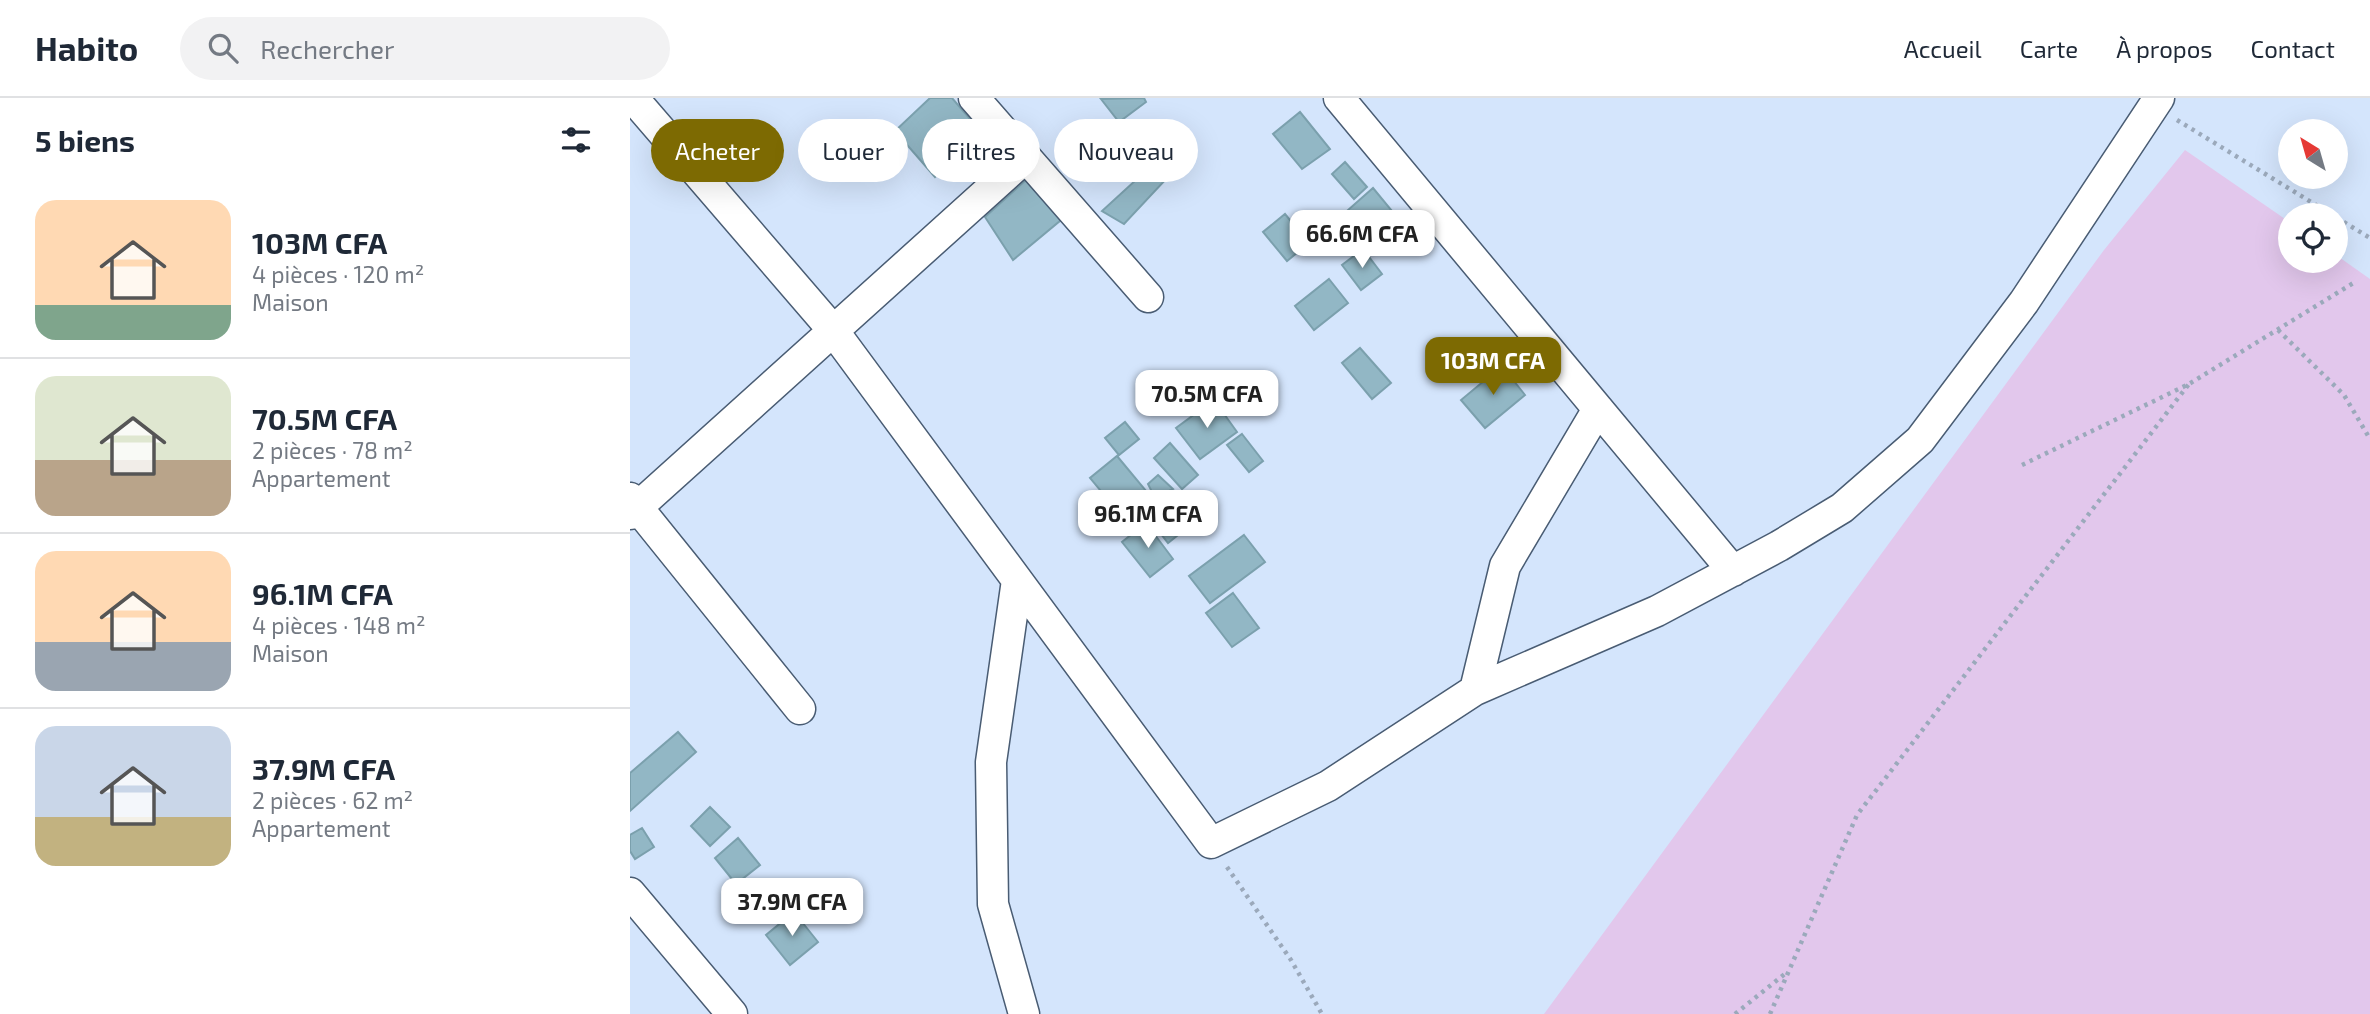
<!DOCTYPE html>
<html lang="fr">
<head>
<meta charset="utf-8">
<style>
	:root { --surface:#fff; --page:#f2f2f3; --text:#1f2937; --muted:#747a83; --line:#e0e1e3; --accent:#7d6a02 }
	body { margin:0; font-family:"Exo 2",sans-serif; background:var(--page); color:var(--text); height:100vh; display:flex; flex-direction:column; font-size:26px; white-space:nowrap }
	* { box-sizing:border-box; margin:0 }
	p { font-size:23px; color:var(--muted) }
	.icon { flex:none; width:38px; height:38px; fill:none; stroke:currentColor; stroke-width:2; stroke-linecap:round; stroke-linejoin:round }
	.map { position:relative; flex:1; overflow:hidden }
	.details { display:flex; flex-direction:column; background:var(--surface); width:630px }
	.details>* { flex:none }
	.guide { position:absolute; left:21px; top:21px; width:665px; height:63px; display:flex; gap:14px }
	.needle { width:46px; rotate:323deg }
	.controls { position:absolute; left:1648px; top:21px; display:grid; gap:14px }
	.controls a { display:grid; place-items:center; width:70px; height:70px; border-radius:50%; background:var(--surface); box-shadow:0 7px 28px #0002; font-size:35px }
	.price { position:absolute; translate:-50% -60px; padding:0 16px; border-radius:14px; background:#fff; color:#222; font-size:23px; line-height:46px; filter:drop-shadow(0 2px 4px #0008) }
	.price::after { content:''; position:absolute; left:50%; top:42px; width:21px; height:16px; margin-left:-10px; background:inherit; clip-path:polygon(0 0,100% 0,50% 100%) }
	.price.active { background:var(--accent); color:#fff }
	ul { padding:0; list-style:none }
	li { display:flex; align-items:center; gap:21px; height:175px; padding:0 35px }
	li+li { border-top:2px solid var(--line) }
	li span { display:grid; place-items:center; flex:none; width:196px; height:140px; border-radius:21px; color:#555 }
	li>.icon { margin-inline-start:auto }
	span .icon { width:84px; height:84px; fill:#fffc; stroke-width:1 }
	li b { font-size:30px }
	h2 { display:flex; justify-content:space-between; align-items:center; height:84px; padding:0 35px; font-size:30px }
	.chip { padding:0 24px; border-radius:32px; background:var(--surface); box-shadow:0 7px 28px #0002; font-size:24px; line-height:63px }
	.chip.active { background:var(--accent); color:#fff }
	header { display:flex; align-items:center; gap:42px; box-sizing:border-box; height:98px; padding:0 35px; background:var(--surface); border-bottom:2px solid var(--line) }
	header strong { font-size:33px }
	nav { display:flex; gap:38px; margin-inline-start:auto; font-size:24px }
	.search { width:490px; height:63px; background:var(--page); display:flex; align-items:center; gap:18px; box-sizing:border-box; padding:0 24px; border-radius:38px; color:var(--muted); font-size:26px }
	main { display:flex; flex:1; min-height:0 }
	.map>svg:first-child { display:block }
</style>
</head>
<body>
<header>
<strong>Habito</strong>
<div class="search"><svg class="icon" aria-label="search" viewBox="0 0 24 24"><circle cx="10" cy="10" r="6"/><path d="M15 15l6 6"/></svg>Rechercher</div>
<nav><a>Accueil</a><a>Carte</a><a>À propos</a><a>Contact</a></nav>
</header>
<main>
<section class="details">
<h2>5 biens<svg class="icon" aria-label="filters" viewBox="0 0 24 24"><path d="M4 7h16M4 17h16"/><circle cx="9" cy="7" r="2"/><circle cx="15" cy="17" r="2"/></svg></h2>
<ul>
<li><span style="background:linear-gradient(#ffd9b3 75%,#7fa58c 0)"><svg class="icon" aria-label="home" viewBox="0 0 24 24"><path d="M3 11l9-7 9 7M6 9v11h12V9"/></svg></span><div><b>103M CFA</b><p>4 pièces · 120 m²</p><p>Maison</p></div></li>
<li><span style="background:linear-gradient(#dfe7d0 60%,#b9a48a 0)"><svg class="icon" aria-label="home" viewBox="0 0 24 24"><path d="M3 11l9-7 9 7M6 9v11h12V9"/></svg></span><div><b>70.5M CFA</b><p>2 pièces · 78 m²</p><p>Appartement</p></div></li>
<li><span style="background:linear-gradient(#ffd9b3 65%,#9aa5b1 0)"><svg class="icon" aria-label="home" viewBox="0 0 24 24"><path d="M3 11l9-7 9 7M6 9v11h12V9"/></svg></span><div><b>96.1M CFA</b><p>4 pièces · 148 m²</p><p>Maison</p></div></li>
<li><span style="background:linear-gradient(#c9d6e8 65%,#c2b280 0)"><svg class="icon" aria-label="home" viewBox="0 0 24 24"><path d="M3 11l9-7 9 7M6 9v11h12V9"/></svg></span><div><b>37.9M CFA</b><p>2 pièces · 62 m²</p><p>Appartement</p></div></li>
</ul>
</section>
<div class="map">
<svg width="1740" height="916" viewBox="0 0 1740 916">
	<rect width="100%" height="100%" fill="#d4e5fc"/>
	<path fill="#e2c7ec" d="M1555,52L1661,125V163H1706V157L1740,181V916H914L1474,152Z"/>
	<path fill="#92b7c5" stroke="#7ba0ad" stroke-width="2" d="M300,0H322L353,36L305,79L265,33Z
		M514,0L516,4L489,24L471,1Z
		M670,14L700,51L672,71L643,36Z
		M542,49L553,63L494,126L472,113Z
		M715,64L737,89L724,101L702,76Z
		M397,81L431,122L383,162L355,119Z
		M743,90L767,119L742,140L718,112Z
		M655,116L679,145L657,163L633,134Z
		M718,120L728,134L721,142L708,130Z
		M733,151L752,176L731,192L712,167Z
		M699,181L718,205L684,232L665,208Z
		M730,250L761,285L742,301L712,265Z
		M872,268L895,297L855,330L831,302Z
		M584,302L607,334L570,361L546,330Z
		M495,324L509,341L489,357L475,340Z
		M612,336L633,363L619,374L597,347Z
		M540,345L568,377L552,391L524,360Z
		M487,358L517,394L490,416L460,380Z
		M528,377L543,391L525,400L518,386Z
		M533,406L553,433L538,445L517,418Z
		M516,425L543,461L520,479L492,444Z
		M614,437L635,464L580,505L559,478Z
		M603,495L629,530L602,549L576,515Z
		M48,634L66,654L0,713V675Z
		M80,709L100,729L80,748L61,728Z
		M12,730L24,749L5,761L0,753V737Z
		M108,740L130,767L106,786L85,760Z
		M164,814L188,844L160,867L136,837Z"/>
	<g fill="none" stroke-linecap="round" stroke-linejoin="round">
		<defs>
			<path id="minor" d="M3,0L202,231L581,745L698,688L845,592L1027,513L1149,448L1212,410L1290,342L1394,204L1529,0
				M344,0L518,199
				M709,0L1103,473
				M0,400L170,611
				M0,416L396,59
				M387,482L361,664L363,806L394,916
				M845,592L875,468L968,311
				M0,795L102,916"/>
		</defs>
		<use href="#minor" stroke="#495c73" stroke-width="33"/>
		<path stroke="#9ba9bb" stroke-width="4.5" stroke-dasharray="3.5 5" stroke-linecap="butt" d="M1547,22L1740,140
			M1648,232L1714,297L1740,341
			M1392,367L1559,286L1725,184
			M597,769L661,862L692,916
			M1105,916L1156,875
			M1140,916L1227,717L1559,286"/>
		<use href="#minor" stroke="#fff" stroke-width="30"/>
	</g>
</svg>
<div class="controls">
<a><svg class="needle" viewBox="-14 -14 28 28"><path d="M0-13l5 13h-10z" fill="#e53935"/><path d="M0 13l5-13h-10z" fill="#747a83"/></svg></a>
<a><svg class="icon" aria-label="locate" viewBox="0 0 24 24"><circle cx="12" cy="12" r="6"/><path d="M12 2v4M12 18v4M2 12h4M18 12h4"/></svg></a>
</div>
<b class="price" style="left:732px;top:172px">66.6M CFA</b>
<b class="price active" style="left:863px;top:299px">103M CFA</b>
<b class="price" style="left:577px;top:332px">70.5M CFA</b>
<b class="price" style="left:518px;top:452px">96.1M CFA</b>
<b class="price" style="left:162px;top:840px">37.9M CFA</b>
<div class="guide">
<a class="chip active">Acheter</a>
<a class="chip">Louer</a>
<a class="chip">Filtres</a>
<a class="chip">Nouveau</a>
</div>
</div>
</main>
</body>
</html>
